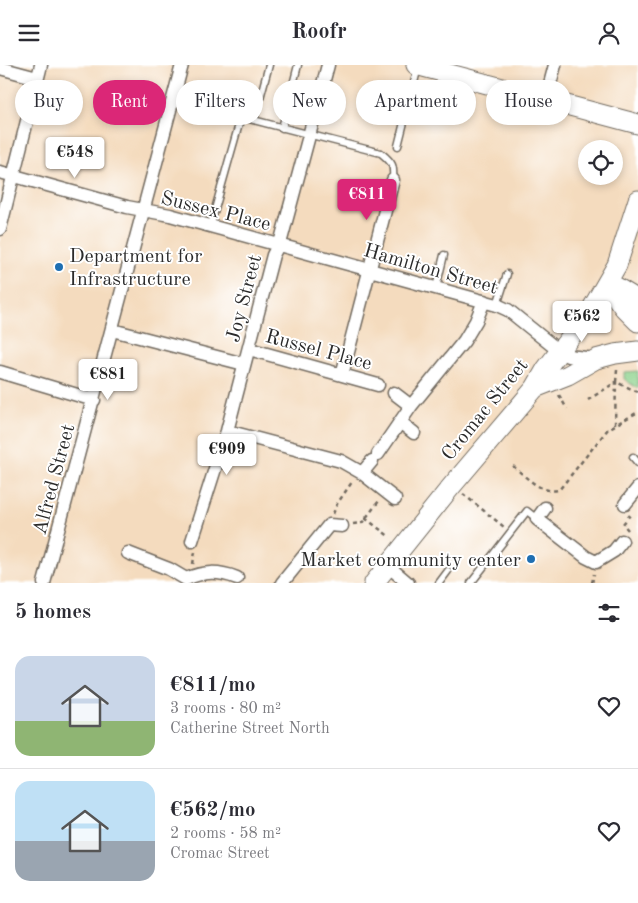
<!DOCTYPE html>
<html lang="en">
<head>
<meta charset="utf-8">
<style>
	:root { --surface:#fff; --page:#f7f7f7; --text:#2b2b33; --muted:#7c7c81; --line:#e1e1e2; --accent:#db2777 }
	body { margin:0; font-family:"Old Standard TT",serif; background:var(--page); color:var(--text); height:100vh; display:flex; flex-direction:column; font-size:19px; white-space:nowrap }
	* { box-sizing:border-box; margin:0 }
	p { font-size:16px; color:var(--muted) }
	.icon { flex:none; width:28px; height:28px; fill:none; stroke:currentColor; stroke-width:2; stroke-linecap:round; stroke-linejoin:round }
	.map { position:relative; height:518px; overflow:hidden }
	.side { display:flex; flex-direction:column; background:var(--surface); flex:1 }
	.side>* { flex:none }
	.top-card { position:absolute; left:15px; top:15px; width:609px; height:45px; display:flex; gap:10px }
	.controls { position:absolute; left:578px; top:75px; display:grid; gap:10px }
	.controls a { display:grid; place-items:center; width:45px; height:45px; border-radius:50%; background:var(--surface); box-shadow:0 2px 8px #0003; font-size:25px }
	.price { position:absolute; translate:-50% -42px; padding:0 11px; border-radius:5px; background:#fff; color:#222; font-size:16px; line-height:32px; filter:drop-shadow(0 1px 2px #0008) }
	.price::after { content:''; position:absolute; left:50%; top:30px; width:15px; height:11px; margin-left:-8px; background:inherit; clip-path:polygon(0 0,100% 0,50% 100%) }
	.price.selected { background:var(--accent); color:#fff }
	ul { padding:0; list-style:none }
	li { display:flex; align-items:center; gap:15px; height:125px; padding:0 15px }
	li+li { border-top:1px solid var(--line) }
	li span { display:grid; place-items:center; flex:none; width:140px; height:100px; border-radius:15px; color:#555 }
	li>.icon { margin-inline-start:auto }
	span .icon { width:60px; height:60px; fill:#fffc; stroke-width:1 }
	li b { font-size:21px }
	h2 { display:flex; justify-content:space-between; align-items:center; height:60px; padding:0 15px; font-size:21px }
	.tag { padding:0 18px; border-radius:22px; background:var(--surface); box-shadow:0 2px 8px #0003; font-size:18px; line-height:45px }
	.tag.selected { background:var(--accent); color:#fff }
	header { display:flex; justify-content:space-between; align-items:center; height:65px; padding:0 15px; background:var(--surface); font-size:22px; font-weight:700 }
	.map>svg:first-child { display:block }
</style>
</head>
<body>
<header><svg class="icon" aria-label="menu" viewBox="0 0 24 24"><path d="M4 6h16M4 12h16M4 18h16"/></svg>Roofr<svg class="icon" aria-label="person" viewBox="0 0 24 24"><circle cx="12" cy="8" r="4"/><path d="M4 21q1-7 8-7t8 7"/></svg></header>
<div class="map">
<svg width="638" height="518" viewBox="0 0 638 518">
	<rect width="100%" height="100%" fill="#fff"/>
	<filter id="ink" filterUnits="userSpaceOnUse"><feTurbulence type="fractalNoise" baseFrequency=".02" numOctaves="2"/><feDisplacementMap in="SourceGraphic" scale="10" xChannelSelector="R" yChannelSelector="G"/><feConvolveMatrix kernelMatrix="1 2 1 2 8 2 1 2 1" color-interpolation-filters="sRGB"/></filter>
	<filter id="wash" filterUnits="userSpaceOnUse"><feTurbulence type="fractalNoise" baseFrequency=".0096" numOctaves="4" result="noise"/><feDisplacementMap in="SourceGraphic" scale="20" xChannelSelector="R" yChannelSelector="G"/><feGaussianBlur stdDeviation="1.12" result="paint"/><feColorMatrix in="noise" values="0 0 0 0 0 0 0 0 0 0 0 0 0 0 0 0 0 1.4 0 .05"/><feComposite in="paint" operator="in"/></filter>
	<g filter="url(#wash)">
		<rect width="100%" height="100%" fill="#f4dbbe"/>
		<path fill="#8cd18b" stroke="#5c7e5b" d="M638,306V324L624,314V307Z"/>
	</g>
	<g filter="url(#ink)">
		<g fill="none" stroke-linecap="round" stroke-linejoin="round">
			<defs>
				<path id="lane" d="M172,34L381,88C393,98 394,100 393,115
					M254,55L269,0
					M282,63L298,0
					M398,81L418,2
					M210,162L241,52
					M436,223L444,190
					M497,240L507,209
					M633,392L638,398
					M439,518L448,506
					M471,518L527,446L537,454"/>
				<path id="street" d="M0,3L37,13
					M546,34L555,0
					M0,107L127,142L170,150L497,240L508,245L559,286L568,291L595,294
					M0,164L41,0
					M112,265L244,299
					M249,284L378,320
					M0,307L94,335
					M342,310L393,115
					M394,328L411,341
					M400,357L414,368
					M227,366L341,396L362,408L395,434
					M378,389L411,341L464,276L476,256L484,236
					M362,408L372,396
					M625,439L638,423
					M545,443L537,454L586,492L596,497L614,486L622,476
					M192,476L227,366L273,190L281,175L328,0
					M128,488L169,504L186,514C204,506 219,506 237,513
					M388,501L408,518
					M44,518L182,0
					M282,518L329,460L342,461"/>
				<path id="primary" d="M416,0L638,59
					M610,218L638,235
					M607,220L624,243L638,257
					M535,323L568,310L596,294L615,289L638,286
					M374,518L450,423L535,323L546,304L591,245L617,200L638,135"/>
			</defs>
			<use href="#lane" stroke="#71695e" stroke-width="9"/>
			<use href="#street" stroke="#71695e" stroke-width="15"/>
			<use href="#primary" stroke="#71695e" stroke-width="21"/>
			<path stroke="#71695e" stroke-width="2.5" stroke-dasharray="4 4" stroke-linecap="butt" d="M617,305L616,317L638,327
				M559,330L567,344
				M588,335L616,317L615,359
				M513,401C526,412 541,429 559,425L608,364L638,347
				M463,429L504,462
				M333,449L337,439L352,417
				M365,453L390,472
				M353,459L362,458L379,436
				M628,465L623,459L630,450
				M193,499L195,487
				M592,518L594,509"/>
			<use href="#lane" stroke="#fff" stroke-width="6"/>
			<use href="#street" stroke="#fff" stroke-width="12"/>
			<use href="#primary" stroke="#fff" stroke-width="19"/>
		</g>
	</g>
	<g fill="#1f6fb2" stroke="#fff" stroke-width="2">
		<circle cx="59" cy="202" r="5"/>
		<circle cx="531" cy="494" r="5"/>
	</g>
	<g text-anchor="middle" stroke-width="4" stroke-linejoin="round" paint-order="stroke">
		<g font-size="20" fill="#2b2b2b" stroke="#fff">
			<text transform="translate(216 145) rotate(14)" y="7">Sussex Place</text>
			<text transform="translate(431 203) rotate(16)" y="7">Hamilton Street</text>
			<text transform="translate(243 233) rotate(-75)" y="7">Joy Street</text>
			<text transform="translate(319 284) rotate(15)" y="7">Russel Place</text>
			<text transform="translate(484 344) rotate(-51)" y="7">Cromac Street</text>
			<text transform="translate(53 414) rotate(-75)" y="7">Alfred Street</text>
		</g>
		<g font-size="20" fill="#2b2b2b" stroke="#fff" text-anchor="start">
			<text x="69" y="197">Department for<tspan x="69" dy="23">Infrastructure</tspan></text>
			<text x="521" y="501" text-anchor="end">Market community center</text>
		</g>
	</g>
</svg>
<div class="controls">
<a><svg class="icon" aria-label="locate" viewBox="0 0 24 24"><circle cx="12" cy="12" r="6"/><path d="M12 2v4M12 18v4M2 12h4M18 12h4"/></svg></a>
</div>
<b class="price" style="left:75px;top:114px">€548</b>
<b class="price selected" style="left:367px;top:156px">€811</b>
<b class="price" style="left:582px;top:278px">€562</b>
<b class="price" style="left:108px;top:336px">€881</b>
<b class="price" style="left:227px;top:411px">€909</b>
<div class="top-card">
<a class="tag">Buy</a>
<a class="tag selected">Rent</a>
<a class="tag">Filters</a>
<a class="tag">New</a>
<a class="tag">Apartment</a>
<a class="tag">House</a>
</div>
</div>
<section class="side">
<h2>5 homes<svg class="icon" aria-label="filters" viewBox="0 0 24 24"><path d="M4 7h16M4 17h16"/><circle cx="9" cy="7" r="2"/><circle cx="15" cy="17" r="2"/></svg></h2>
<ul>
<li><span style="background:linear-gradient(#c9d6e8 65%,#8fb573 0)"><svg class="icon" aria-label="home" viewBox="0 0 24 24"><path d="M3 11l9-7 9 7M6 9v11h12V9"/></svg></span><div><b>€811/mo</b><p>3 rooms · 80 m²</p><p>Catherine Street North</p></div><svg class="icon" aria-label="heart" viewBox="0 0 24 24"><path d="M12 20l-8-8c-3-5 5-10 8-4 3-6 11-1 8 4z"/></svg></li>
<li><span style="background:linear-gradient(#bfe0f5 60%,#9aa5b1 0)"><svg class="icon" aria-label="home" viewBox="0 0 24 24"><path d="M3 11l9-7 9 7M6 9v11h12V9"/></svg></span><div><b>€562/mo</b><p>2 rooms · 58 m²</p><p>Cromac Street</p></div><svg class="icon" aria-label="heart" viewBox="0 0 24 24"><path d="M12 20l-8-8c-3-5 5-10 8-4 3-6 11-1 8 4z"/></svg></li>
</ul>
</section>
</body>
</html>
